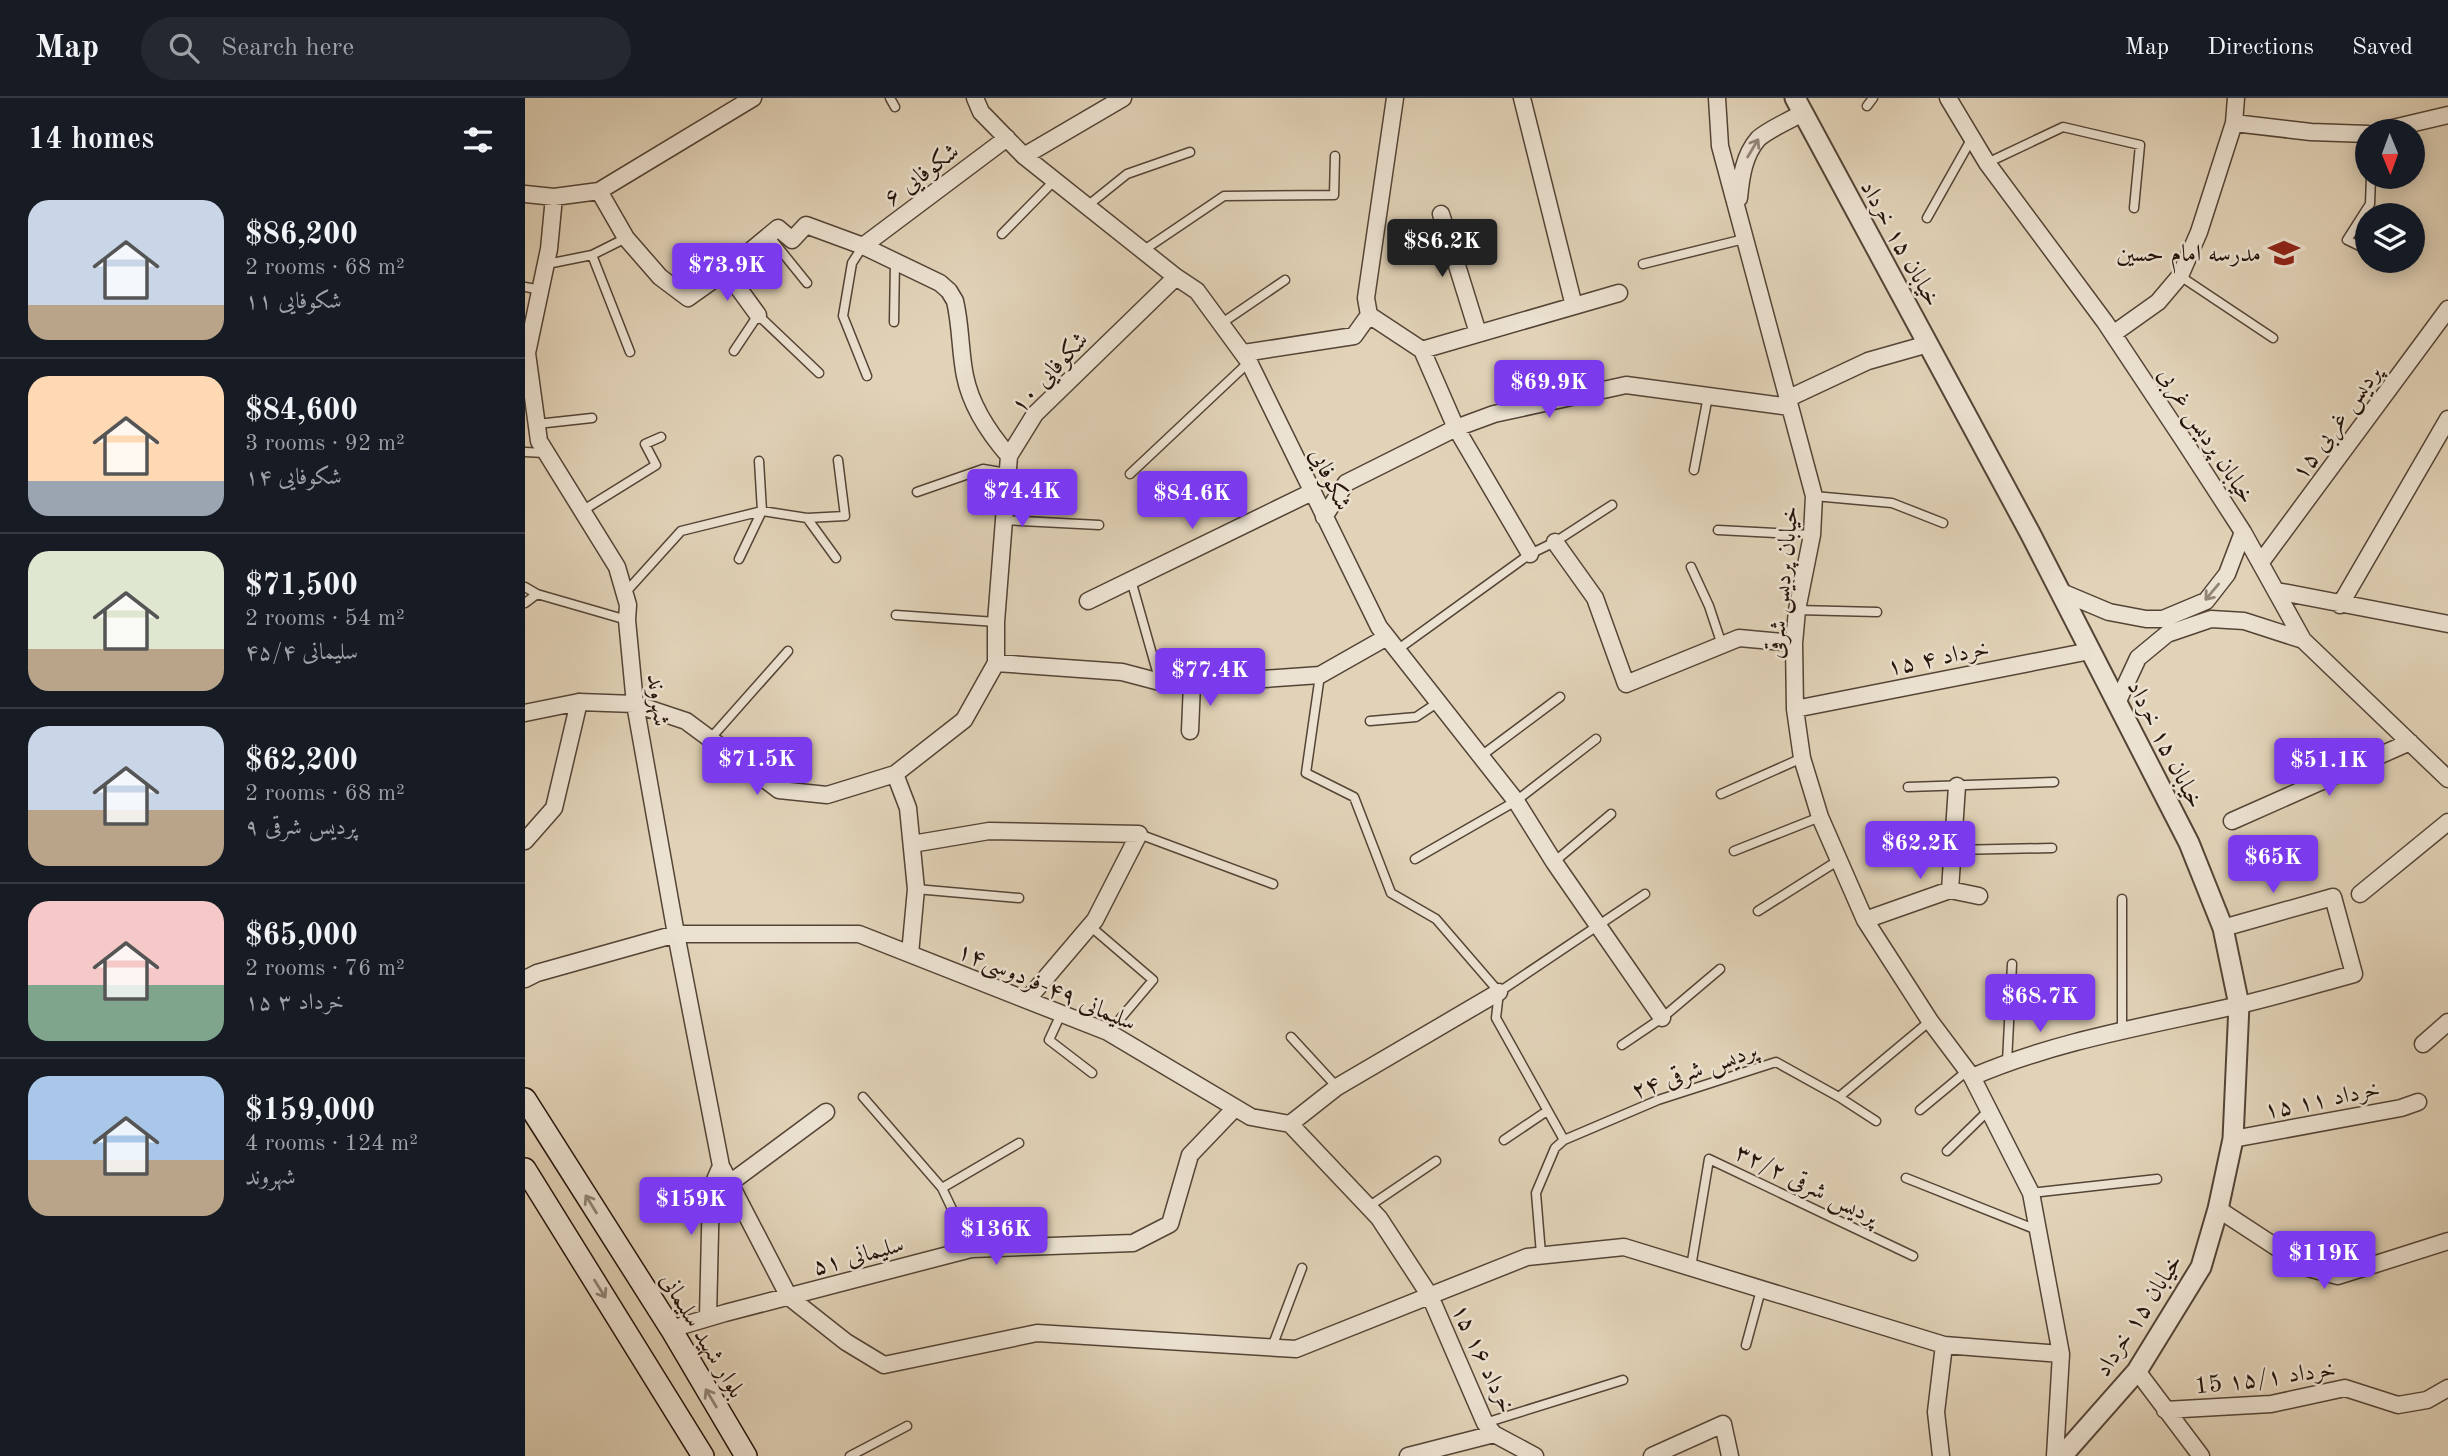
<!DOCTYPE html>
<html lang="en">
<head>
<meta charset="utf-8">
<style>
	:root { --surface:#171b24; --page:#242831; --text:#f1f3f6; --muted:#9ea1a6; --line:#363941; --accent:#7c3aed }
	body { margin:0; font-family:"Old Standard TT",Amiri,serif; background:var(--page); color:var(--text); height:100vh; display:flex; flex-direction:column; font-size:26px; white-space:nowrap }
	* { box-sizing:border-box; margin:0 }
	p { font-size:23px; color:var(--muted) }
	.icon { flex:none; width:38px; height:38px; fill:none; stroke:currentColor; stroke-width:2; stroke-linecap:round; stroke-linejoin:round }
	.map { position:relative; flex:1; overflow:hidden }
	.sheet { display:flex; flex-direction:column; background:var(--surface); width:525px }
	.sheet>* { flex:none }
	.needle { width:46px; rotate:179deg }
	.controls { position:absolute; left:1830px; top:21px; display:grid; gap:14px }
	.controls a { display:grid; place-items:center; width:70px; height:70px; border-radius:50%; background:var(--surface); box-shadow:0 4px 18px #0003; font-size:35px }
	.price { position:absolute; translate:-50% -60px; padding:0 16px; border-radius:7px; background:var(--accent); color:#fff; font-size:23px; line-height:46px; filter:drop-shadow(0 2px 4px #0008) }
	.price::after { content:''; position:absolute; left:50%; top:42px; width:21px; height:16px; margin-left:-10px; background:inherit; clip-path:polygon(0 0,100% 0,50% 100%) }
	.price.active { background:#222; color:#fff }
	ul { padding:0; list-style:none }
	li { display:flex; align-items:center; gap:21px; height:175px; padding:0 28px }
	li+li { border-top:2px solid var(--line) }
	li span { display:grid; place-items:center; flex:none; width:196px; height:140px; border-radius:21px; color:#555 }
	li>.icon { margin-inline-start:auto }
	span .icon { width:84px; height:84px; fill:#fffc; stroke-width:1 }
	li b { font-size:30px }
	h2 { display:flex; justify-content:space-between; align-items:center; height:84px; padding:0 28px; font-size:30px }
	header { display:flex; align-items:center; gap:42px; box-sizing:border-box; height:98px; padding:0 35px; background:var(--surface); border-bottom:2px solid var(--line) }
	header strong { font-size:33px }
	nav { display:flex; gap:38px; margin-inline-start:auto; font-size:24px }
	.search { width:490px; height:63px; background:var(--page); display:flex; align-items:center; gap:18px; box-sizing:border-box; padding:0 24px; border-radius:38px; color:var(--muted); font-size:26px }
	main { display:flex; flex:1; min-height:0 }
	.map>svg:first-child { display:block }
</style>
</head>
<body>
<header>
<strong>Map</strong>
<div class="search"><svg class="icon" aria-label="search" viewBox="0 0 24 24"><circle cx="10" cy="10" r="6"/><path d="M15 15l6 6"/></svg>Search here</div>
<nav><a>Map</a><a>Directions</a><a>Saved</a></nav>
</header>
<main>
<section class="sheet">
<h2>14 homes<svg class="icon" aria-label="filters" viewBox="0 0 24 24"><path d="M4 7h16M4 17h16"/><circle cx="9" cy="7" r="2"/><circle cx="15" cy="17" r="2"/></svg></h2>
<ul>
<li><span style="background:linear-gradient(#c9d6e8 75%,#b9a48a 0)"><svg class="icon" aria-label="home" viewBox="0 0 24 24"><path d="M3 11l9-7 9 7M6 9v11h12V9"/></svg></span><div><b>$86,200</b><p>2 rooms · 68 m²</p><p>شکوفایی ۱۱</p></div></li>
<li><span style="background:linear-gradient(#ffd9b3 75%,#9aa5b1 0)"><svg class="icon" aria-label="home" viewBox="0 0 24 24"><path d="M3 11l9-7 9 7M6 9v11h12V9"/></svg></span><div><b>$84,600</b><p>3 rooms · 92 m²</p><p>شکوفایی ۱۴</p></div></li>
<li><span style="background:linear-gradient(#dfe7d0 70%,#b9a48a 0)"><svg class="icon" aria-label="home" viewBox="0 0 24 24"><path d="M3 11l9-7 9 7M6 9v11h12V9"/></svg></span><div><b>$71,500</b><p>2 rooms · 54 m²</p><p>سلیمانی ۴۵/۴</p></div></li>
<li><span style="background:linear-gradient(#c9d6e8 60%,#b9a48a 0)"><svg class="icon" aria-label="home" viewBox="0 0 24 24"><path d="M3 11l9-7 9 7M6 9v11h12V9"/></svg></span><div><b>$62,200</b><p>2 rooms · 68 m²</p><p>پردیس شرقی ۹</p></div></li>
<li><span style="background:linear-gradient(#f6c9c9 60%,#7fa58c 0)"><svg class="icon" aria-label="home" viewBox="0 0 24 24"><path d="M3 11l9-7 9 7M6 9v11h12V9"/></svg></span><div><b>$65,000</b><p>2 rooms · 76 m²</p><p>۱۵ خرداد ۳</p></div></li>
<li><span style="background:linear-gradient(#a9c7e8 60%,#b9a48a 0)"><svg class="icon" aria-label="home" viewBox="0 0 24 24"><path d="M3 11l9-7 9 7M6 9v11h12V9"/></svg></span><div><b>$159,000</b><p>4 rooms · 124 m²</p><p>شهروند</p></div></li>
</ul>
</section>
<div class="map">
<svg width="1923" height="1358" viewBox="0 0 1923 1358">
	<rect width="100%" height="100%" fill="#e2d3b8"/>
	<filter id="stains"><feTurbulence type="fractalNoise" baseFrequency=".00286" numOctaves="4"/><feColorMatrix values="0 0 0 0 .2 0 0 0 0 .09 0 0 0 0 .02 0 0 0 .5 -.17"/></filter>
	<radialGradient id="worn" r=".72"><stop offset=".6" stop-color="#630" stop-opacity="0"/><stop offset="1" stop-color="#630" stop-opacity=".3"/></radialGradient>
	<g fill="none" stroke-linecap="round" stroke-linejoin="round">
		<defs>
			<path id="service" d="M365,0L370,9
				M1342,8L1348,0
				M1462,65L1538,29L1615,47L1609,110
				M561,109L602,76L665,54
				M1402,120L1447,40
				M477,136L530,82
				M244,138L282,185
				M338,148L327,165L318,218L342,278
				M619,152L699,98L809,97L810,58
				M1843,152L1822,142L1845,106L1846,79
				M67,157L105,254
				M22,166L67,157L101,140
				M1118,166L1219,141
				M1655,178L1748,240
				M0,189L16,192
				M369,224L370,163
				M697,225L760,182
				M209,253L233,217L294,275
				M12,326L67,320
				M0,354L20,355
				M1169,372L1183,298
				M605,376L724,264
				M392,394L458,371L482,375
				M1289,398L1367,405L1418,425
				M57,413L131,367L120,346L136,339
				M282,420L311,460
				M479,422L574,427
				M1193,432L1287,437
				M214,461L237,413L234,363
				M1166,469L1184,508L1197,547
				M606,482L635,584
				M0,489L12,496L102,522
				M100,495L156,433L237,413L282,420L320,418L313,362
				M0,505L12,496
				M1272,512L1352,514
				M371,517L471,524
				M872,552L1005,456L1030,444L1087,407
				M795,577L781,675L829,699L866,795L911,821L974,894
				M845,623L891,619L912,605
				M185,641L263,553
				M956,658L1035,599
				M1383,689L1529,684
				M1196,696L1277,660
				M614,736L748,786
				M1428,752L1527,750
				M1209,753L1295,719
				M890,761L991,703L1071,641
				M1029,764L1086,716
				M391,791L494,800
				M1597,801V932
				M1233,813L1314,762
				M565,828L628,882L584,934
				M536,916L524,942L567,975
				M766,939L812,989
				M1097,947L1137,920L1195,871
				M1482,964L1487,866
				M338,999L417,1090L446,1151
				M1314,999L1351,1023
				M1395,1012L1442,973
				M979,1042L1022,1013
				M1039,1042L971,920L974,894L1120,796
				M1422,1053L1465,1011
				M1381,1080L1512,1132
				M417,1090L494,1045
				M1506,1095L1632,1081
				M843,1109L911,1063
				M1016,1156L1011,1095L1030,1050L1039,1042L1133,1002L1251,964L1314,999L1405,923
				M1166,1169L1184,1061L1388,1158
				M1221,1247L1236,1192
				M747,1249L777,1170
				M960,1325L1098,1282
				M325,1358L382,1328"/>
			<path id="minor" d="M450,0L456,14L499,58L651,179L672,193L724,264L854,529L991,703L1029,764L1137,920
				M870,0L841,200L844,217L897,252L931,330L1005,456
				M997,0L1049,208
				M1192,0L1195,48L1289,398L1287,437L1272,512L1269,545L1270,611L1277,660L1295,719L1340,822L1405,923L1447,979L1506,1095L1536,1256L1530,1358
				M1423,0L1462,65L1580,224L1659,343L1718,434L1778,542L1923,681
				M1709,25L1786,34L1843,36
				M1855,33L1923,17
				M499,58L598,0
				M74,93L101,140L135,179L163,200L201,173L253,130L267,142L281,127L338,148L415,185L424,193L430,203C436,228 435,254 440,278C446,308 464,335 484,358
				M0,96L29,99L74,93L228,0
				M29,99L24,151L2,255L14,343L92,469L103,507L102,522L110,606L151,836L196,1068L264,1199L321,1244L359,1267L512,1235L771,1251L1002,1159L1099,1149L1419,1247L1536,1256
				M1214,100C1216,79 1219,57 1233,41C1242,32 1266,22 1277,15
				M916,116L953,235
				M338,148L482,40
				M201,173L233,217
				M1588,236L1633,204L1655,178L1674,134L1709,25L1711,0
				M897,252L1094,195
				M719,255L829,238L844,217
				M1264,300L1343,263L1403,246
				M799,419L821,385L931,330L969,316L1101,287L1265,309
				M1030,444L1070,500L1101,586L1214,540L1269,545
				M1736,464L1923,211
				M1534,493L1584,514L1621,521H1638L1681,503L1702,476L1718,434
				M1752,493L1923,526
				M563,503L787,394
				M1815,507L1923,321
				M471,565L597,574L635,584L667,586L795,577L862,539
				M1593,603L1613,560L1642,536L1686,521L1719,523L1778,542
				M1270,611L1565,553
				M0,615L54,604L110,606L161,623L254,692L302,697L370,676L439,622L471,565V524L484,358L510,316L651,179
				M665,633L667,586
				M370,676L383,710L391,791L385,856
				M1707,723L1885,644
				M0,743L29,710L54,604
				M387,746L464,733L614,736L570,822L502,902
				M1425,792L1432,688
				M1835,796L1923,724
				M1340,822L1425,792L1454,798
				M0,881L12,875L151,836H334L583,934L726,1019L765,1026L854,1120L905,1198L960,1325L969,1336L1010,1358
				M1898,946L1923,924
				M1447,979C1530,943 1622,928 1710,908C1750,899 1789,887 1829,876L1808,799L1698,830
				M765,1026L812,989L974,894
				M1708,1041L1876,1010L1893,1004
				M205,1085L301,1014
				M1693,1111L1783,1170L1813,1178L1923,1143
				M183,1219L186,1091L196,1068
				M146,1231L200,1215L446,1151L608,1145L645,1126L665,1057L710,1010
				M1612,1273L1676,1358
				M1640,1312L1746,1306L1820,1290L1873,1307L1902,1302L1923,1290
				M883,1358L969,1336
				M1127,1358L1198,1326L1205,1358
				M1416,1358L1411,1314L1419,1247"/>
			<path id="tertiary" d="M1270,0L1505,435L1664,745L1698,830L1714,907L1708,1041L1693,1111L1676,1169L1612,1273L1537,1358"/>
			<path id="secondary" d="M0,1001L146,1231L221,1358
				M0,1071L178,1358"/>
		</defs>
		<use href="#service" stroke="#544436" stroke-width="11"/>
		<use href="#minor" stroke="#544436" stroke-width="19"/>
		<use href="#tertiary" stroke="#544436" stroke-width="23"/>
		<use href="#secondary" stroke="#25140b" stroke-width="24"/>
		<use href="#service" stroke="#ece2d1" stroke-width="8"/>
		<use href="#minor" stroke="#ece2d1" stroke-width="16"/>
		<use href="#tertiary" stroke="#ece2d1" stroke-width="19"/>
		<use href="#secondary" stroke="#ece2d1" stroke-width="21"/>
	</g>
	<defs><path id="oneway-shaft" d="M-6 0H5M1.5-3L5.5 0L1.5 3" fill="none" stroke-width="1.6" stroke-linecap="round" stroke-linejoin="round" transform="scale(1.75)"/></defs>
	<g stroke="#928578">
		<use href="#oneway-shaft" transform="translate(1228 50) rotate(-59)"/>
		<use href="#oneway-shaft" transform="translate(1687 494) rotate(130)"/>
		<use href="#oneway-shaft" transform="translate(66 1106) rotate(-122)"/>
		<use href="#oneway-shaft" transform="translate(75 1191) rotate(58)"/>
		<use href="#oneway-shaft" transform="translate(186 1300) rotate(-121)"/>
	</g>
	<defs>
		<symbol id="school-bare" viewBox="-9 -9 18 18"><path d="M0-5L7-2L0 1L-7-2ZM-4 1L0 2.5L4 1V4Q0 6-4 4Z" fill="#8f2418" stroke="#ece2d1" stroke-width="2.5" paint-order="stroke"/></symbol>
	</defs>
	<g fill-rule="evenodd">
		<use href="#school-bare" x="1737" y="133" width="44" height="44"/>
	</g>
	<g text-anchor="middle" stroke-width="5" stroke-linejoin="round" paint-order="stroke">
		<g font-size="24" fill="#25140b" stroke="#ece2d1">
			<text transform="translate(396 76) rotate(-37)" y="8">شکوفایی ۶</text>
			<text transform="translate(1376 145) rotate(61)" y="8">خیابان ۱۵ خرداد</text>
			<text transform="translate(524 274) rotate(-47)" y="8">شکوفایی ۱۰</text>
			<text transform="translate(1811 324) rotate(-54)" y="8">پردیس غربی ۱۵</text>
			<text transform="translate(1682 337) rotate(57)" y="8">خیابان پردیس غربی</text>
			<text transform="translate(806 381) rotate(64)" y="8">شکوفایی</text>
			<text transform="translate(1257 484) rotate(-84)" y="8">خیابان پردیس شرقی</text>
			<text transform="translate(1413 559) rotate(-11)" y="8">۱۵ خرداد ۴</text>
			<text transform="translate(134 602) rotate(82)" y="8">شهروند</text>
			<text transform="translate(1641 646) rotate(63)" y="8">خیابان ۱۵ خرداد</text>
			<text transform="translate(522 888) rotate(23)" y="8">سلیمانی ۴۹-فردوسی۱۴</text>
			<text transform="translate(1169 972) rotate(-19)" y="8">پردیس شرقی ۲۴</text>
			<text transform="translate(1797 1001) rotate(-11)" y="8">۱۵ خرداد ۱۱</text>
			<text transform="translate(1282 1086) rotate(26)" y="8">پردیس شرقی ۳۲/۲</text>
			<text transform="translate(333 1157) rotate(-15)" y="8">سلیمانی ۵۱</text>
			<text transform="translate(1613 1217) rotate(-57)" y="8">خیابان ۱۵ خرداد</text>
			<text transform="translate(178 1237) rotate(59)" y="8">بلوار شهید سلیمانی</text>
			<text transform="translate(959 1260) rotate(65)" y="8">۱۵ خرداد ۱۶</text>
			<text transform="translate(1740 1279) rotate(-7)" y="8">15 خرداد ۱۵/۱</text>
		</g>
		<g font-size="24" fill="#25140b" stroke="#ece2d1" text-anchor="end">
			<text x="1736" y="163">مدرسه امام حسین</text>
		</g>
	</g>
	<rect width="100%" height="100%" filter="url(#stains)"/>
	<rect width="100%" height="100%" fill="url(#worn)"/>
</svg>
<div class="controls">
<a><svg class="needle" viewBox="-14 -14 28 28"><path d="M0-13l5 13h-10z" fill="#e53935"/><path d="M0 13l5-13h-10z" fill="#9ea1a6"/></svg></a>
<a><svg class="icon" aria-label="layers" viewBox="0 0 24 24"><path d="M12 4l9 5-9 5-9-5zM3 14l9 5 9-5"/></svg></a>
</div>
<b class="price active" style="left:917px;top:181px">$86.2K</b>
<b class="price" style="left:202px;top:205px">$73.9K</b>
<b class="price" style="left:1024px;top:322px">$69.9K</b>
<b class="price" style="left:497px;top:431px">$74.4K</b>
<b class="price" style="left:667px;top:433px">$84.6K</b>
<b class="price" style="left:685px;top:610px">$77.4K</b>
<b class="price" style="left:232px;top:699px">$71.5K</b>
<b class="price" style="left:1804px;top:700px">$51.1K</b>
<b class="price" style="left:1395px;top:783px">$62.2K</b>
<b class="price" style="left:1748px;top:797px">$65K</b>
<b class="price" style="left:1515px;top:936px">$68.7K</b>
<b class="price" style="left:166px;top:1139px">$159K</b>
<b class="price" style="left:471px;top:1169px">$136K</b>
<b class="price" style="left:1799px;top:1193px">$119K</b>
</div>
</main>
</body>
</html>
